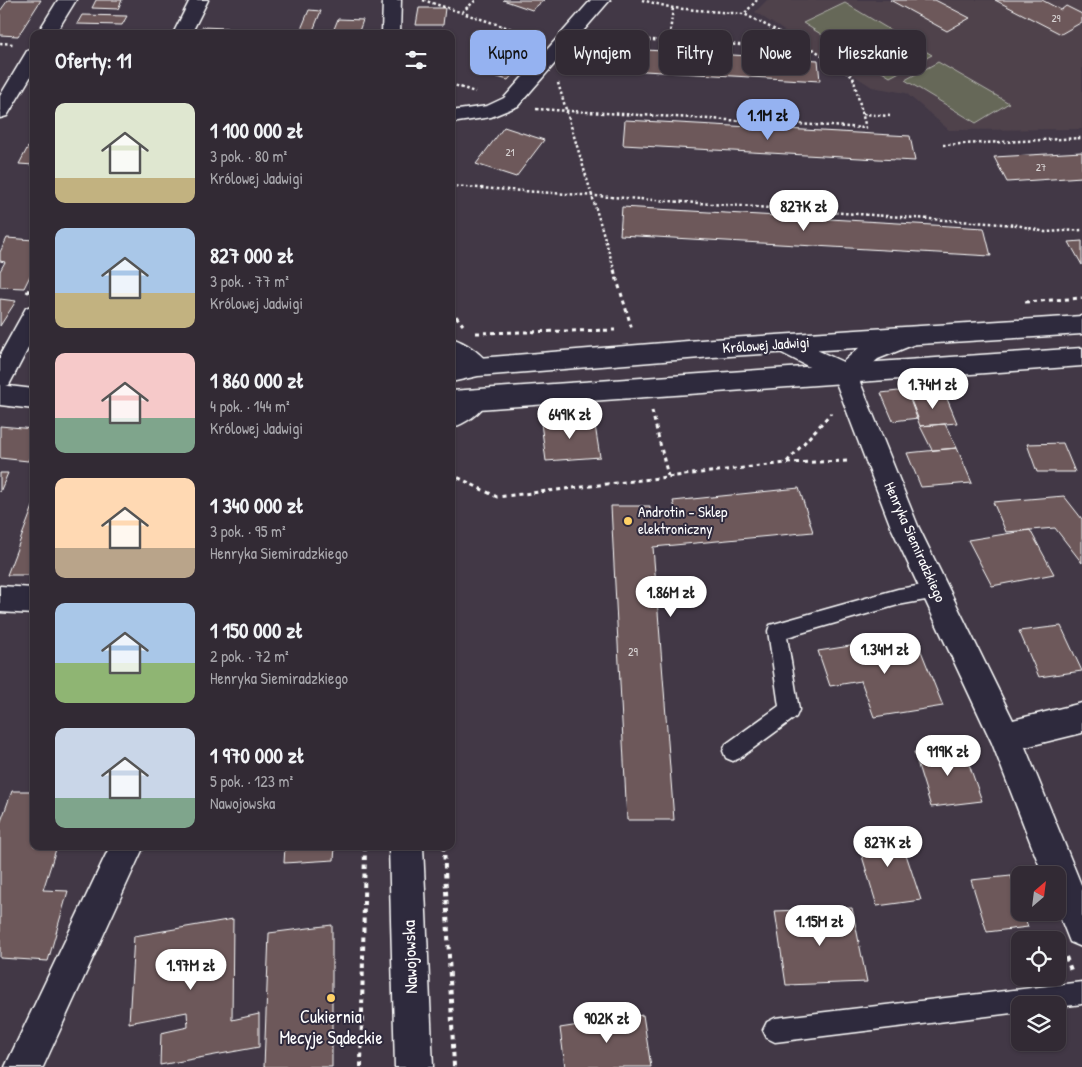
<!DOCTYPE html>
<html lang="pl">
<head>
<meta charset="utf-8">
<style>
	:root { --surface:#322a34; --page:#3d3640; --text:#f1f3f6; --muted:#a8a7ac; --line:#4d464f; --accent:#95b2f1 }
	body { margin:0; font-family:"Patrick Hand",sans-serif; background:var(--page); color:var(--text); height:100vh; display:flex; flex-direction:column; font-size:19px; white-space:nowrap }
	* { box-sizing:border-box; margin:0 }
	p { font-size:16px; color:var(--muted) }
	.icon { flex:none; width:28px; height:28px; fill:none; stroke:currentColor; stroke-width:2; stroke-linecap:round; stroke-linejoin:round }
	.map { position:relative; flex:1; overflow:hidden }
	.side { position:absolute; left:30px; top:30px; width:425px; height:820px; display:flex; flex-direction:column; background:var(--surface); border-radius:10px; box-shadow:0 1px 4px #0004,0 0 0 1px var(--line) }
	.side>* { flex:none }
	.top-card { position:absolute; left:470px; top:30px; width:475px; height:45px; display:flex; gap:10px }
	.needle { width:32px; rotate:28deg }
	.controls { position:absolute; left:1011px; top:866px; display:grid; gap:10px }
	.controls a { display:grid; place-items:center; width:55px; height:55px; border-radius:10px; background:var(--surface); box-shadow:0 1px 4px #0004,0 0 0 1px var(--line); font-size:25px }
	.price { position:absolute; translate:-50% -42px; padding:0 11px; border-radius:18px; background:#fff; color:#222; font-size:16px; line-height:32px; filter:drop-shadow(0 1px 2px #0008) }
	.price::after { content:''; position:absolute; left:50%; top:30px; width:15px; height:11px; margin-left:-8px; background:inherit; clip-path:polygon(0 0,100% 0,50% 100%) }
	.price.current { background:var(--accent); color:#111 }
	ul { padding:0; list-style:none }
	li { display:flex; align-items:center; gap:15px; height:125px; padding:0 25px }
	li span { display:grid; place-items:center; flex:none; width:140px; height:100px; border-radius:10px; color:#555 }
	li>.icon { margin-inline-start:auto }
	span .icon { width:60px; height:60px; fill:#fffc; stroke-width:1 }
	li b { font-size:21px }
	h2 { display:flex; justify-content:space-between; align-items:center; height:60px; padding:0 25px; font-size:21px }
	.pill { padding:0 18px; border-radius:10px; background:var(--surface); box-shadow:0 1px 4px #0004,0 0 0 1px var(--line); font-size:18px; line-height:45px }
	.pill.current { background:var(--accent); color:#111 }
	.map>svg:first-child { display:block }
</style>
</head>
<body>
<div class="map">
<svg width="1082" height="1067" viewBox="0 0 1082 1067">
	<rect width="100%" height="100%" fill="#423846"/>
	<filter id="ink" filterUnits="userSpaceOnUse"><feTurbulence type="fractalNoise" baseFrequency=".02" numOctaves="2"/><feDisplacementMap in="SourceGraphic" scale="10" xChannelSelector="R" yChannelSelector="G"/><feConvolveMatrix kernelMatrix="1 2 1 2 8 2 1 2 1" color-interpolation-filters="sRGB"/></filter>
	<g filter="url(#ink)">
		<path fill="#4f424c" d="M767,0H1082V129L949,130L906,93L872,87L755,12Z"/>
		<path fill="#666758" stroke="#b2b3ac" d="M845,3L932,55L890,77L803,23Z
			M938,62L1009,103L976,123L905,80Z"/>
		<path fill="#6d595a" stroke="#fff" d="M8,0H41L18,36L0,35V11Z
			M96,0H122L118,9L92,8Z
			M503,0H544L532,10Z
			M890,0H935L970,18L947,31Z
			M995,0H1042L1061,10L1066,6L1082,14V22L1061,34Z
			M419,8H445L443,25H416Z
			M309,10L321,11L312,33L321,34H299Z
			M82,15L127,16L122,25L77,24Z
			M338,19L363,20L358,34H332Z
			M202,27L227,28L224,34H199Z
			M500,40L534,50L508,80L473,70Z
			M594,47L818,60L820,81L592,68Z
			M625,120L910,136L915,161L623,145Z
			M504,127L544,140L516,177L476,164Z
			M28,147H34V165L19,164Z
			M1082,152V177L1007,182L994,157Z
			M622,207L984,228L991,256L620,235Z
			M7,238L34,240V268L24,288L0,287V271L5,262L0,261V252Z
			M1082,241V265L1069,242Z
			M0,299L16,301L0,326Z
			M907,390L918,418L893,421L881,393Z
			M945,394L957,423L920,426L909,397Z
			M594,419L600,457L546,461L541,423Z
			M945,424L957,448L932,450L920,426Z
			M0,426L34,429V449L28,461L0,458Z
			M1063,443L1075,472H1037L1027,444Z
			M957,448L972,483L921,487L907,453Z
			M0,473H8L0,492Z
			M799,488L813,532L653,547L674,820H627L611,506H650V513L676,512L673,501Z
			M1064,496L1082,519V563L1055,528L1006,532L993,502Z
			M34,504V575H7Z
			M1030,530L1054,574L992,586L968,540Z
			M1061,626L1082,671L1039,677L1019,631Z
			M915,636L943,706L874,717L861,681L830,686L818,651Z
			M963,747L982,801L931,807L914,752Z
			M12,791H34V846H57L43,890L68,891L48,961L0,958V824Z
			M898,830L921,900L877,906L856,836Z
			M285,846H335L334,860L284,863Z
			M1011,876L1020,903V912H1023L1028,927L987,932L971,880Z
			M852,908L867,982L786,985L775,911Z
			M233,919L232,1020L259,1014V1047L160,1065L161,1033L188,1027L187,1012L129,1023L134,936Z
			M332,925V1067H264L269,933Z
			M643,1015L651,1067H565L560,1028Z"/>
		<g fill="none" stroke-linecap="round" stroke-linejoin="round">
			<defs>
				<path id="service" d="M936,583L942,585L945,591L942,597L898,605L787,637L799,710L796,717L740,758L733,761L726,758L723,751L726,744L779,706L768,631L770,625L898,589Z
					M1082,982V1004L1058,1007V1005H1020V1012L775,1042L767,1038L763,1030L767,1022L775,1018Z"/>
				<path id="minor" d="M58,0H76L55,34H37Z
					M190,0H208L191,34H173Z
					M591,0H610L518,106L491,117L451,123V111L487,106L504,98Z
					M34,49V71L7,116L0,118V96L27,51Z
					M34,305V337L9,385L0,388V355L26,308Z
					M912,327L920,330L924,336L920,342L878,359L858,377L918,526L1013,720L1082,703V733L1025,747L1082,887V947L1070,942L1058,912V875H1043L992,743L891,527L835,380L776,350L772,344L776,338L784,335L843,362L860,347Z
					M0,586L34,588V614L0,612Z
					M110,846H144L43,1067H5Z"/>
				<path id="tertiary" d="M383,0H401L400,34H382Z
					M451,338C465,342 483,354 490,367L487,374C470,379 464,369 451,360Z
					M475,390L484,393L488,400C481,413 465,424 451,428V404L466,393Z
					M389,846H423L433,1067H395Z"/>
				<path id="secondary" d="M1082,316V334L713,357L478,376L451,382V363L478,358L713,339Z
					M1082,348V366L451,411V391Z
					M0,385L34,389V409L0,405Z"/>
			</defs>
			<use href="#service" stroke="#fff" stroke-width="3"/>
			<use href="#minor" stroke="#fff" stroke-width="3"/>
			<use href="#tertiary" stroke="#fff" stroke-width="3"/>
			<use href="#secondary" stroke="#fff" stroke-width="3"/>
			<path stroke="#fff" stroke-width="2.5" stroke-dasharray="2.5 2.5" stroke-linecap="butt" d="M423,0L539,38
				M642,0L673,8L744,14L757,0
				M462,12L476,0
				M598,37L811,49
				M669,41L673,8
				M0,43L14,44
				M558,83L615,272
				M451,84L475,92
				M536,109L866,128L853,77L813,49L744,14
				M863,114L890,116
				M943,145L1082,138
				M451,186L1017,225L1045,232L1082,230"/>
			<path stroke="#fff" stroke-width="3" stroke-dasharray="4 4" stroke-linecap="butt" d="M614,270L632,329
				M27,293L34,280
				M1025,302L1082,298
				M451,310L463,325
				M476,333L615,330
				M652,411L668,476
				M787,463L850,461
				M451,474L497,497L786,463L831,413"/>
			<path stroke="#fff" stroke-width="4" stroke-dasharray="4.5 4.5" stroke-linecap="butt" d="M444,846L454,1067
				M1066,957L1071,970
				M361,1067L365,846"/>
			<use href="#service" fill="#2f2a3d" fill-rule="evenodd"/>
			<use href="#minor" fill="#2f2a3d" fill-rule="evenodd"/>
			<use href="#tertiary" fill="#2f2a3d" fill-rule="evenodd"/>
			<use href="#secondary" fill="#2f2a3d" fill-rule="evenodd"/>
		</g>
	</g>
	<g fill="#ffd166" stroke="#2f2a3d" stroke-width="2">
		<circle cx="628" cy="521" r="5"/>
		<circle cx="331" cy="998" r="5"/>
	</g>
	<g text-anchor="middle" stroke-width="4" stroke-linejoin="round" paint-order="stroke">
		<g font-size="11" fill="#dad6d6">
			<text x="1056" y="22">29</text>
			<text x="510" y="156">21</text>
			<text x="1041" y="171">27</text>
		</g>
		<g font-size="12" fill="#dad6d6">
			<text x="633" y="656">29</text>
		</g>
		<g font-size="15" fill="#fff" stroke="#2f2a3d">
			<text transform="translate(766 345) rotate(-4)" y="5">Królowej Jadwigi</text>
			<text transform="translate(915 542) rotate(66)" y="5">Henryka Siemiradzkiego</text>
		</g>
		<g font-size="15" fill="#fff" stroke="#2f2a3d" text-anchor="start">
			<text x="638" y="517">Androtin - Sklep<tspan x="638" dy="17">elektroniczny</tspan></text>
		</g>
		<g font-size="18" fill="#fff" stroke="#2f2a3d">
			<text transform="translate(410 957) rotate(-92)" y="6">Nawojowska</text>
		</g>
		<g font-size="18" fill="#fff" stroke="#2f2a3d">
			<text x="331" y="1023">Cukiernia<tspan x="331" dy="21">Mecyje Sądeckie</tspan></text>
		</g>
	</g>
</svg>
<div class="controls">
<a><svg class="needle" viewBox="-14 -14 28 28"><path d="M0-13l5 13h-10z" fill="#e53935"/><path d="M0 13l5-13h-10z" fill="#a8a7ac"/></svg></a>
<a><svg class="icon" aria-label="locate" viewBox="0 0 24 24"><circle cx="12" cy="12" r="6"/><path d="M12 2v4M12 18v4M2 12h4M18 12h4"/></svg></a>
<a><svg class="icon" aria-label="layers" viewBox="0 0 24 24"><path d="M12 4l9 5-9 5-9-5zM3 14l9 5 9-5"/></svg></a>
</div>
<b class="price current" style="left:768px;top:141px">1.1M zł</b>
<b class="price" style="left:804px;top:232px">827K zł</b>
<b class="price" style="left:933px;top:410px">1.74M zł</b>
<b class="price" style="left:570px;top:440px">649K zł</b>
<b class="price" style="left:671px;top:618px">1.86M zł</b>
<b class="price" style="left:885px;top:675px">1.34M zł</b>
<b class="price" style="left:948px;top:777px">919K zł</b>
<b class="price" style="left:888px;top:868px">827K zł</b>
<b class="price" style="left:820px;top:947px">1.15M zł</b>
<b class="price" style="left:191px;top:991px">1.97M zł</b>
<b class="price" style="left:607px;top:1044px">902K zł</b>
<div class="top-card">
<a class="pill current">Kupno</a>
<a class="pill">Wynajem</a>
<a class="pill">Filtry</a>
<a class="pill">Nowe</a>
<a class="pill">Mieszkanie</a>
</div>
<section class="side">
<h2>Oferty: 11<svg class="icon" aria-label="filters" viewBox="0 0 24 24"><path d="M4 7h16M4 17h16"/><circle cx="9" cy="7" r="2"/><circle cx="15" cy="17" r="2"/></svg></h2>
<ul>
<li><span style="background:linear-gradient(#dfe7d0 75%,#c2b280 0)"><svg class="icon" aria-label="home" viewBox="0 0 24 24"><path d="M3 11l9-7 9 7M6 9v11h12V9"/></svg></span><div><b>1 100 000 zł</b><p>3 pok. · 80 m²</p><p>Królowej Jadwigi</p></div></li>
<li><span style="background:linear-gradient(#a9c7e8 65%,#c2b280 0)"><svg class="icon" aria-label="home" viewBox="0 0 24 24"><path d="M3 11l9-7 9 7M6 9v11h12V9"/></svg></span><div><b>827 000 zł</b><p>3 pok. · 77 m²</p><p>Królowej Jadwigi</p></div></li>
<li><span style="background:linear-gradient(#f6c9c9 65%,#7fa58c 0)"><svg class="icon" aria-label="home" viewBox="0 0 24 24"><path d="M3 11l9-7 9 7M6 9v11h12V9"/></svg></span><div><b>1 860 000 zł</b><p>4 pok. · 144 m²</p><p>Królowej Jadwigi</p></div></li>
<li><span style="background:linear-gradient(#ffd9b3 70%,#b9a48a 0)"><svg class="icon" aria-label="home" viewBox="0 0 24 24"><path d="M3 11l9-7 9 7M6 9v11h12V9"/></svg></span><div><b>1 340 000 zł</b><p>3 pok. · 95 m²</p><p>Henryka Siemiradzkiego</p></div></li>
<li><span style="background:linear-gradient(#a9c7e8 60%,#8fb573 0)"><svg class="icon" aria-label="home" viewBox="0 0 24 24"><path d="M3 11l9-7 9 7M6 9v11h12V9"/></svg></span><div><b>1 150 000 zł</b><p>2 pok. · 72 m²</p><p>Henryka Siemiradzkiego</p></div></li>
<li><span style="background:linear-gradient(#c9d6e8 70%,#7fa58c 0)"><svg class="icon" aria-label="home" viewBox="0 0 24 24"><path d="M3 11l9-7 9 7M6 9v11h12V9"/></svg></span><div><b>1 970 000 zł</b><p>5 pok. · 123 m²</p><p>Nawojowska</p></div></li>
</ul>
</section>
</div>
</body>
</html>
